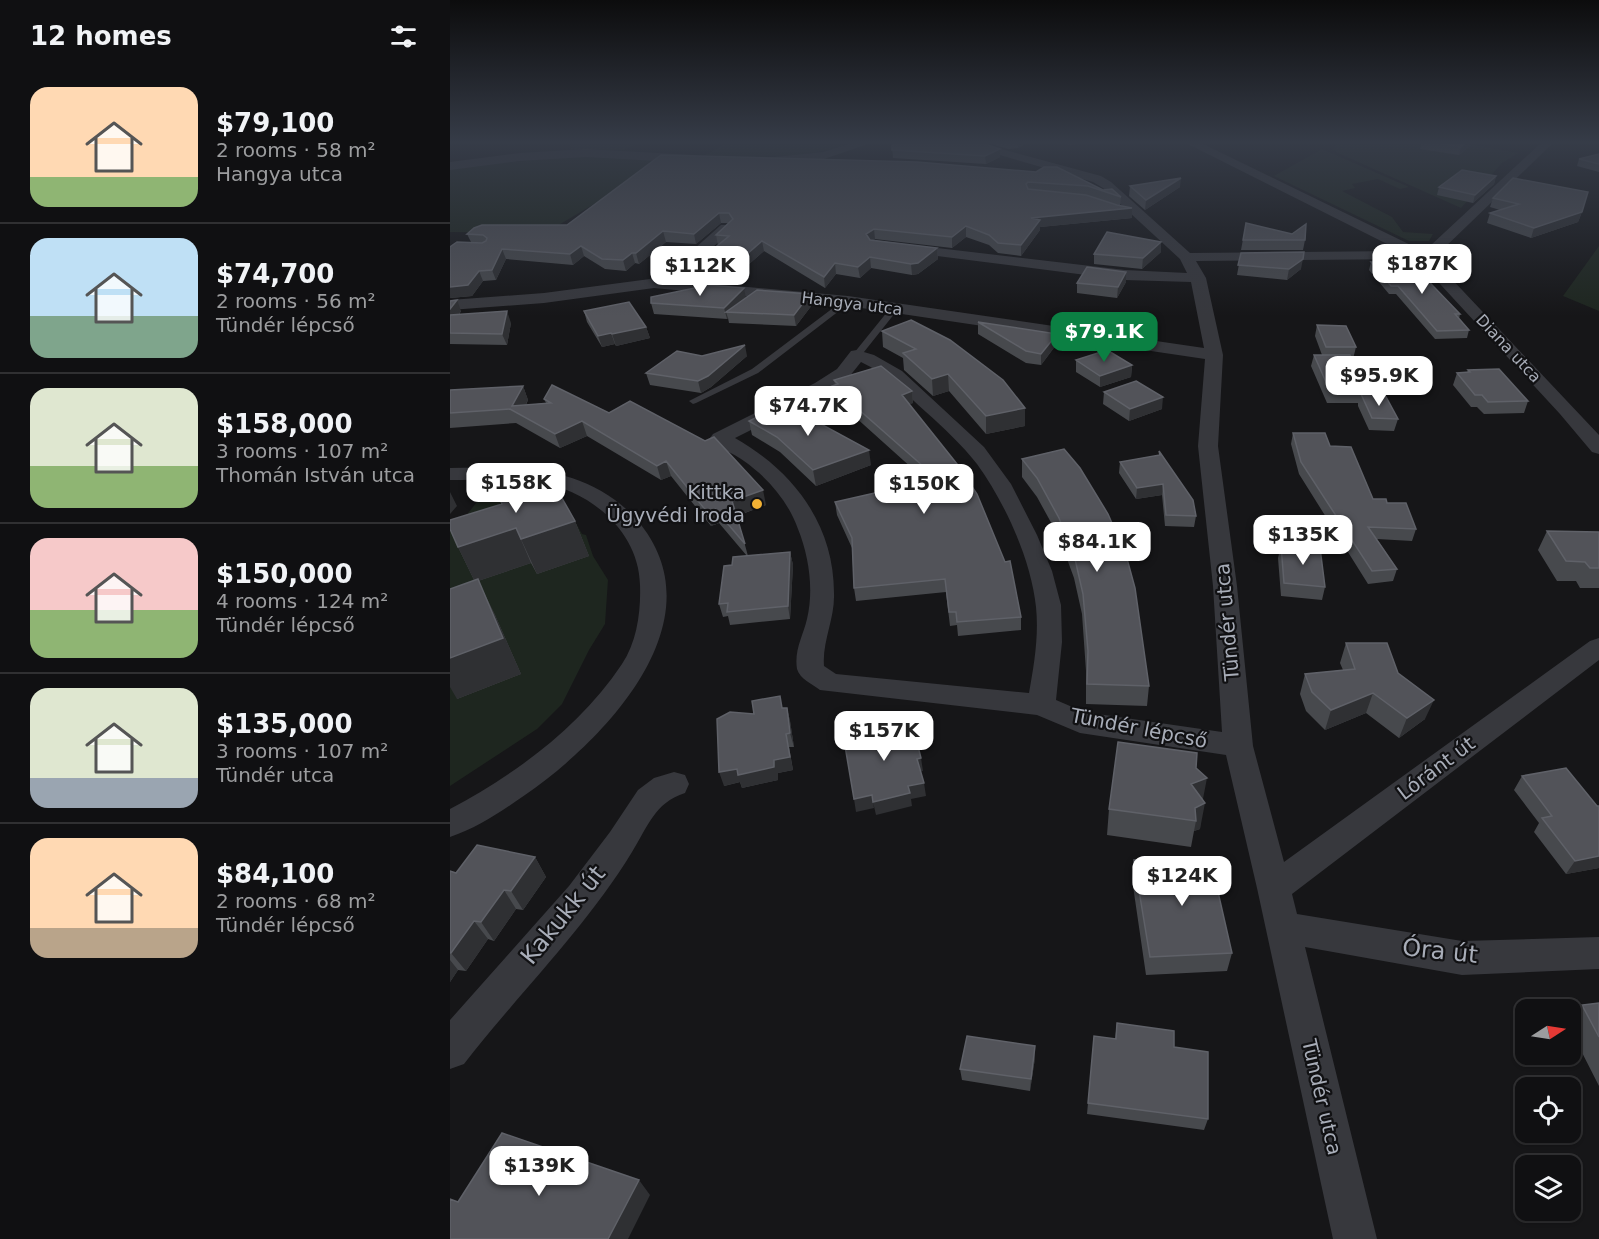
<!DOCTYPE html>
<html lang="en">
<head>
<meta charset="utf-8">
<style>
	:root { --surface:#101012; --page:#1e1e20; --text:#f1f3f6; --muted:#9c9d9f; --line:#303032; --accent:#0b8043 }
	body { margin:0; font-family:"DejaVu Sans",sans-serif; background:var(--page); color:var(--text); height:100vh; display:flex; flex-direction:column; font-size:22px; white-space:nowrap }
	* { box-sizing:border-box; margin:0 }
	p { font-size:20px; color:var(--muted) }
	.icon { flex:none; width:33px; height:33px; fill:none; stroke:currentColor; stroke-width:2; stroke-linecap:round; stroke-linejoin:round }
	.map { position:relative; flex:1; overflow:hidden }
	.drawer { display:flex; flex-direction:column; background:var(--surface); width:450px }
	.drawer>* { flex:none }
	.needle { width:39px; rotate:78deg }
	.buttons { position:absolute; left:1065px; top:999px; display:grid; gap:12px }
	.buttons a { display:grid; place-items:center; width:66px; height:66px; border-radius:12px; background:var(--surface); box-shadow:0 2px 4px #0004,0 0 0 2px var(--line); font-size:30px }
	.price { position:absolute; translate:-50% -51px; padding:0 14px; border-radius:12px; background:#fff; color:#222; font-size:20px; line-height:39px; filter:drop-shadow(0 2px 3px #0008) }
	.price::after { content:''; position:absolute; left:50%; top:36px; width:18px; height:14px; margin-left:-9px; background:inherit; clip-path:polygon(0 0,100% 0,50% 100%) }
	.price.active { background:var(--accent); color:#fff }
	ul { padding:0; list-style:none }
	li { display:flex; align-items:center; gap:18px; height:150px; padding:0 30px }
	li+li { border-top:2px solid var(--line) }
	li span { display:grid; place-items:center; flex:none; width:168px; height:120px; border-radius:18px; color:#555 }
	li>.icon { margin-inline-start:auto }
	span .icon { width:72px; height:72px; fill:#fffc; stroke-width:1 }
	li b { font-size:26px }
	h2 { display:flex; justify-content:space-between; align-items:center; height:72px; padding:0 30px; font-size:26px }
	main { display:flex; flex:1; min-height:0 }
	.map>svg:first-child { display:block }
</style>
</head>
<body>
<main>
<section class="drawer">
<h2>12 homes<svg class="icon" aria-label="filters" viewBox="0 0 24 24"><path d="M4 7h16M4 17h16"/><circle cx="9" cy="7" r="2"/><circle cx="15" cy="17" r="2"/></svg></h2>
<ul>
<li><span style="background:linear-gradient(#ffd9b3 75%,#8fb573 0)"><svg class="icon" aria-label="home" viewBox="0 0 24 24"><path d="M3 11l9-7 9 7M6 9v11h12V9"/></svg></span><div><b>$79,100</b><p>2 rooms · 58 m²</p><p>Hangya utca</p></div></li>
<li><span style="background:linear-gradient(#bfe0f5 65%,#7fa58c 0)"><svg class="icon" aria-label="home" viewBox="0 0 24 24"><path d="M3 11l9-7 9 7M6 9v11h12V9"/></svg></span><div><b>$74,700</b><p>2 rooms · 56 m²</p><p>Tündér lépcső</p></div></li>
<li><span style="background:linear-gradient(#dfe7d0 65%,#8fb573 0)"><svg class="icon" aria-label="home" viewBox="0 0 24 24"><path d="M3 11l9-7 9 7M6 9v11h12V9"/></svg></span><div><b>$158,000</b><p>3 rooms · 107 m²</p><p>Thomán István utca</p></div></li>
<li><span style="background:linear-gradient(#f6c9c9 60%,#8fb573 0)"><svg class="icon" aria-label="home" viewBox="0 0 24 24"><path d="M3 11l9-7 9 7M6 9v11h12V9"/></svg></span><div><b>$150,000</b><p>4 rooms · 124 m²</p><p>Tündér lépcső</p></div></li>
<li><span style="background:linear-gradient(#dfe7d0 75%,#9aa5b1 0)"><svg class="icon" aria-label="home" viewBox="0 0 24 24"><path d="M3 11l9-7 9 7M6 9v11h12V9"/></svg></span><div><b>$135,000</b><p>3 rooms · 107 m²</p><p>Tündér utca</p></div></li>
<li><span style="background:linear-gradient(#ffd9b3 75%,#b9a48a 0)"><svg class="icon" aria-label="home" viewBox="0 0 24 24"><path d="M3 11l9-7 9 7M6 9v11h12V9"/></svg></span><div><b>$84,100</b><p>2 rooms · 68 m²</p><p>Tündér lépcső</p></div></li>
</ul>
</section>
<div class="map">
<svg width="1149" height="1239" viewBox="0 0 1149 1239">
	<rect width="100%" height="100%" fill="#161618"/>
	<path fill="#1e261f" d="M123,142H190L174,150L121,149Z
		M279,142H409C358,158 308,159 255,155Z
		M887,142H1009L1068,153L1052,163L1011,208L888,153L883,149Z
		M872,149L959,187L950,189L928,179L902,184L905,188L892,191L942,217L953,232L983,234L979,241H959L824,176Z
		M136,155L217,161L95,233L0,232V168Z
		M1149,246V311L1113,296Z
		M38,488L74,494L123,518L132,534L136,535L143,556L158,580L155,624L139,650L112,704L87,729L0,786V527L15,517Z"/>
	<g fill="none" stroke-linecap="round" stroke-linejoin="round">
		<path fill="#37383d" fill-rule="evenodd" d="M395,299L402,301L308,373L246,403L243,404L239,401L302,369Z
			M442,306L449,308L410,357H404V353Z"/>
		<path fill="#37383d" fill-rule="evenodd" d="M405,142H424L374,159L314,166L308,162L314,158L373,152Z
			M505,142H525L651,176L661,182L740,253L951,251L734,142H749L971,250L980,246L1092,142H1104L990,252L980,256L1149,435V454L1142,452L1110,414L967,259L746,261L756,278L773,355L768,446L787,586L803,746L834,862L1140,641L1149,638V660L842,894L847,914L1012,941L1149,937V969L1012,975L855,947L927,1239H883L807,888L776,755L630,733L587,715L370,690C362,684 350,679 347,669C344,650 353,636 357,619C364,590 359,556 348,529C338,501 318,478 294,461C284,453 267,449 260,438L263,434L365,383L387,369L401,351L407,350L424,355L452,371L534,447L561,484L587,535L602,571L611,605L612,642L606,700L634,712L772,732L763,586L748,446L755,359L398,306L204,288L94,303L0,310V300L94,293L200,279L226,265L271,225H281L283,228L281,231L236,271L221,280L398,296L754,348L741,282L675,280L448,251L446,248L453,244L675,270L737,273L730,259L653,188L643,182ZM411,362C436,374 455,393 476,412C494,428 512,445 527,464C555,503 581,559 586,607C589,636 584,665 579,693L386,674L374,666C372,641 385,619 384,593C384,524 343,471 285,438L379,391L399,377Z
			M136,149L244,155L250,159L244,163L136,157L70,161L0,170V162L70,153Z
			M52,467C102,468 153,481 187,520C272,619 155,740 75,795C52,811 27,828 0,837V809C66,774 130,727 172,664C187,642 191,611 190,585C189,532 141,491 91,483C61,477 30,480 0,480V468Z
			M224,772L235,775L239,784L235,793C205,802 197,828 182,852C135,929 69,993 14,1064L0,1069V1020L119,886L160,832L188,790L204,778Z"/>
	</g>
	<path fill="#47494d" d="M535,142H579L568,148L558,149Z
		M616,142H661L618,145Z
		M972,142H1025L1009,155L970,149Z
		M442,146L550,157L536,164L443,158Z
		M1149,154V172L1127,166L1129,159Z
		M586,172L653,190L671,197L670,206L682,208V218L590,227V230L571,256L548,253L539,245L516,237L502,248L425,239L423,240L487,248L488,259L468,274L462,275L421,268L410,278L386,274L375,288L314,251L298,265L263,262L261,251L268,246L266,235L279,223H271L246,244L216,242L189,264L185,263L176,271L155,269L134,256L123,265L56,259L46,280L33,281L22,296L0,298V247L21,242L17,234L117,225Z
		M1046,176L1044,184L1023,203L987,195L989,187Z
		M680,186L730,187L695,210L679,196Z
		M1043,198L1132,212L1128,222L1081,238L1037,223L1040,213L1050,210L1040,207Z
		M796,223L855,240L853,250H791Z
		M711,252L692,269L644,264V254Z
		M791,253L851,269L837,280L787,275Z
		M921,262L1010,314L1009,319L1019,330L1017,338L985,339L946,294H939L919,270Z
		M676,282L667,298L627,293V283Z
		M296,298L362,305L346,326L279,323L278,318L277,319L204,314L201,303Z
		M0,301L11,311L9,315L61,323L57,345L0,344Z
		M134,311L196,327L200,338L166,346L165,344L152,347L137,322Z
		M461,320L575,426L536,434L499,391L483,396L454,370L453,358L433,347L432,331Z
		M528,322L606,345L591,365L576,363L528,334Z
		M867,325L906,347L903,359H902L919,391L918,394L948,419L944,431L919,430L908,406V403H877L861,366L864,355H872L865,336Z
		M252,356H297L261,387L251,393L200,385L196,373Z
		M626,360L682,365L681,377L650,387L626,372Z
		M1018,370L1078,401L1074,413L1034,414L1027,407H1021L1003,385L1007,373L1017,372Z
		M384,380L462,391L463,403L459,404L571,617V630L508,636L507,625L500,626L496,592L406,601L404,588L402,548L387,515L385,502L483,487L384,398L382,386L385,385Z
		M73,386L78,400L76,405L96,403L94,399L316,505L287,516L298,556L340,552L343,565L340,619L280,625L278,616L273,617L269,604L282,565L297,556L269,523L261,526L221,476L211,480L137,436L110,448L66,423L0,428V390Z
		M654,392L712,409L679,421L653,404Z
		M299,421L421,465L366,486L330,452L302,435Z
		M843,433L880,446L923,499L937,503L966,529L962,541L927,539L947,569L943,581L918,584L849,474L841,444Z
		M614,449L699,686L697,706L636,704V671L632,614L624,578L609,537L587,497L572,477V459Z
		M709,451L746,516L744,527L715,526L712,495L686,499L669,473L670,462L709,455Z
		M125,521L139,556L87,574L81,563L28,581L45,615L71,674L7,699L24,580L8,547Z
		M1097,531L1149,532V588H1130L1126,581H1107L1088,550Z
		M831,545L875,587L872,600L831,596L828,558Z
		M896,643L948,673L975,719L949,738L916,713L875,730L856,711L850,694L855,674L893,670L890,663Z
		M337,708L340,721L344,747H339L343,770L328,773V780L292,788L290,782L274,786L304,714Z
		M746,768L752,800L750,829L744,831L741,847L657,835L659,809Z
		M1072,776L1149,868L1116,874L1084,832L1089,823L1064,790Z
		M85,857L96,877L73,910L66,909L44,941L38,939L16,971L8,970L0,982V871L6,873Z
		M684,860L782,953L777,971L696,975L682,879Z
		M1149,1003V1086L1120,1029V1019L1132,1005Z
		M667,1023L724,1047L758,1119L754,1130L637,1114L644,1036L665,1039Z
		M585,1058L580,1091L512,1080L510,1069Z"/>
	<path fill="#2f3033" d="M568,142H579L568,148Z
		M1017,142H1025L1009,155L1011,147Z
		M550,149V157L536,164L535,156Z
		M1046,176L1044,184L1023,203L1025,195Z
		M731,178L730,187L695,210L696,200Z
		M682,208V218L590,227V230L571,256V245L581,218Z
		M1132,212L1128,222L1081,238L1084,228Z
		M269,213L271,223L246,244L244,234Z
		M516,226V237L502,248V237Z
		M424,229L425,239L417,244L416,234Z
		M213,231L216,242L189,264L186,253Z
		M312,241L314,251L298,265L296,255Z
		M711,242V252L692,269L693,258Z
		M131,246L134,256L123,265L120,254Z
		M487,248L488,259L468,274L462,275L461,264Z
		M52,249L56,259L46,280L42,270Z
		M182,253L185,263L176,271L173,260Z
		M420,257L421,268L410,278L408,267Z
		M853,259L851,269L837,280L839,269Z
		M385,263L386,274L375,288L374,277Z
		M29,271L33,281L22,296L0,298V287Z
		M676,272V282L667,298L668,287Z
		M294,288L296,299L276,312L278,318L277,319L274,308Z
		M360,294L362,305L346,326L344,315Z
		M7,300L11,311L0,327V309Z
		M57,311L61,323L57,345L52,334Z
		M196,327L200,338L166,346L162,334Z
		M161,333L165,344L152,347L148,336Z
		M607,334L606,345L591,365V354Z
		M295,345L297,356L261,387L251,393L248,381Z
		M682,365L681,377L650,387V376Z
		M498,374L499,391L483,396L482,379Z
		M73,386L78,400L70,415L62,406Z
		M462,391L463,403L453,407L452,395Z
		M713,397L712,409L679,421L680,409Z
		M575,408V426L536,434V416Z
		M132,421L137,436L110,448L105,434Z
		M419,450L421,465L366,486L363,470Z
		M216,461L221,476L211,480L207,466Z
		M713,484L712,495L686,499L687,488Z
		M313,490L316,505L286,516L282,501Z
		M0,492L7,506L0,514Z
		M265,509L269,523L261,526L257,512Z
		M125,521L139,556L87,574L71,539Z
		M66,528L81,563L28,581L45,615L71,674L7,699L0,687V658L25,582L8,547Z
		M340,552L343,565L340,619L338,606Z
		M923,693L916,713L875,730L881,710Z
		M984,700L975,719L949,738L957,718Z
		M337,708L340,721L344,747L340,733Z
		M336,734L343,770L328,773V780L292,788L290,782L274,786L269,772L324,760Z
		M471,758L473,771L468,772L467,759Z
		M757,778L752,804L741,784Z
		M474,783L476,796L461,799L462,806L426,815L423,802L458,786Z
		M422,795L424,808L406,812L404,799Z
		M755,803L750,829L744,831L746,821L745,808Z
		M1149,856V868L1116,874L1125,861Z
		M85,857L96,877L73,910L61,891Z
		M54,890L66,909L44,941L31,922Z
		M24,921L38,939L16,971L1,953Z
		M0,960L8,970L0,982Z
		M585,1046V1058L580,1091L581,1079Z
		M189,1180L200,1195L178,1239H158Z"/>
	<path fill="#525359" stroke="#5f6168" stroke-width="1.5" d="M446,142H528L550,149L535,156L442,150V146Z
		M984,142H1017L1011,147Z
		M1149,154V164L1129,159Z
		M211,155L467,162L586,172L594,167H607L653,190L662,189L671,197L638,186L578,182L576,184L578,189L636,195L667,205L682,208L581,218L590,220L571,245L548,243L539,235L516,226L502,237L424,229L416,234L420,240L487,248L468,263L461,264L420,257L408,267L385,263L374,277L312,241L296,255L261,251L279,236L266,235L283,219L279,213H269L244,234L213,231L186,253H182L173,260L152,259L131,246L120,254L52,249L42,270L29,271L18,285L0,287V247L7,242L32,243L36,241L37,238L33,235L17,234L24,228L32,225H117Z
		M1012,170L1046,176L1025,195L989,187Z
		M731,178L696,200L680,186Z
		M1063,178L1138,192L1132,212L1084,228L1040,213L1069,204L1043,198Z
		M796,223L842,234L856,224L855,240H793Z
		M657,232L711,242L693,258L644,254Z
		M854,252L853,259L839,269L788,265L791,253Z
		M959,261L1010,314H1005L1019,330L987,331L948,286H941L921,262Z
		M637,267L676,272L668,287L627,283Z
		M259,285L294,288L274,308L201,303V297Z
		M307,290L360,294L344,315L276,312Z
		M7,300L0,309V301Z
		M179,302L196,327L162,334L161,333L148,336L134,311Z
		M57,311L52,334L0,333V315Z
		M461,320L500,340L553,380L575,408L536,416L498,374L482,379L453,353L466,349L432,331Z
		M528,322L607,334L591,354L576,351Z
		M867,325L896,326L906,347H876Z
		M295,345L258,376L248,381L196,373L227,351L252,356Z
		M657,350L682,365L650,376L626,360Z
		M864,355H900L919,391H880Z
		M431,366L462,391L452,395L507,464L527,494L555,562L560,561L571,617L507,622L506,612H499L495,579L404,588L402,538L385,502L473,482L485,488L490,481L382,386L388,384L384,380Z
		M1049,369L1078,401L1038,402L1032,395H1025L1007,373L1020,372L1018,370Z
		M686,381L713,397L680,409L654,392Z
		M102,385L159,413L180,401L255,441L264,437L313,490L282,501L295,544L265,509L257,512L216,461L207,466L132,421L105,434L60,409L0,413V390L73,386L62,406L101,403L94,399Z
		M911,394L935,395L948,419L922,418Z
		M334,404L419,450L363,470L327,437L299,421Z
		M843,433H875L880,446L901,447L923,499H936L937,503H956L966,529L918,527L947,569L922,571L851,462Z
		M614,449L630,468L658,514L676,555L685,588L699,686L637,684L638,651L633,594L625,559L609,518L587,478L572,459Z
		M709,451L743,500L746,516L716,515L713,484L687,488L670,462L710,455Z
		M100,477L125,521L71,539L66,528L8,547L0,529V520L52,504L47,493Z
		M1097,531L1149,532V568H1140L1135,562L1116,561Z
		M831,545L870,548L875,587L834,583Z
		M340,552L338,606L277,612L278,603L269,604L274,566L282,565L283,557Z
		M28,579L53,638L0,658V589Z
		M896,643H937L948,673L984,700L957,718L923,693L881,710L862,692L855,674L905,669Z
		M330,696L332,708H337L340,733L336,734L340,757L324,760V767L288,775L287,769L269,772L267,719L280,712L304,714L302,701Z
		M456,719L460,732L464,731L471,758L467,759L474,783L458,786L460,793L423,802L422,795L404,799L394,740L429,730L428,725Z
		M668,742L747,753L746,768L757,778L741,784L755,803L745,808L746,821L659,809Z
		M1116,768L1147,806H1149V856L1125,861L1092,818L1102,816L1072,776Z
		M27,845L85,857L61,891L54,890L31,922L24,921L1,953H0V871L6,873Z
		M760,857L782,953L700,957L684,860Z
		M1149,1003V1037L1132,1005Z
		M667,1023L724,1031V1047L758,1052V1119L638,1103L644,1036L666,1039Z
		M517,1036L585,1046L581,1079L510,1069Z
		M52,1133L189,1180L158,1239H0V1199L8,1202Z"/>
	<linearGradient id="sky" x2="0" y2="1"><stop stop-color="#0c0c0d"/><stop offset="0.45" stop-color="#363c48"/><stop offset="1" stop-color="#363c48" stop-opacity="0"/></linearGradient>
	<rect width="1149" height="316" fill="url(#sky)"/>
	<circle fill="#f2b134" stroke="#111113" stroke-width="2" cx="307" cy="504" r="6"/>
	<g text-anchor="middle" stroke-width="4.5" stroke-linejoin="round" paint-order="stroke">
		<g font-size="16" fill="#a8adb8" stroke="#111113">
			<text transform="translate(402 303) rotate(7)" y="6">Hangya utca</text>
			<text transform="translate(1059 348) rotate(47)" y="6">Diana utca</text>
		</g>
		<g font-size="20" fill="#a8adb8" stroke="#111113" text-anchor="end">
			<text x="295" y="499">Kittka<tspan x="295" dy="23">Ügyvédi Iroda</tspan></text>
		</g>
		<g font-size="20" fill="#a8adb8" stroke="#111113">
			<text transform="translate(777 622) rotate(-95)" y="7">Tündér utca</text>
			<text transform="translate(689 728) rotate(11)" y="7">Tündér lépcső</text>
			<text transform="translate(986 768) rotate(-37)" y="7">Lóránt út</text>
			<text transform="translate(872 1097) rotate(77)" y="7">Tündér utca</text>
		</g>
		<g font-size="24" fill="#a8adb8" stroke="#111113">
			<text transform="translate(113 915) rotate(-51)" y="8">Kakukk út</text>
			<text transform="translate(990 951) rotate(6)" y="8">Óra út</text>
		</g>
	</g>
</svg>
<div class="buttons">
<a><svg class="needle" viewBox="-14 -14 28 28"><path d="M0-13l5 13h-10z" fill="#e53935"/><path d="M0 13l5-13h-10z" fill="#9c9d9f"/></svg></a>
<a><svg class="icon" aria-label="locate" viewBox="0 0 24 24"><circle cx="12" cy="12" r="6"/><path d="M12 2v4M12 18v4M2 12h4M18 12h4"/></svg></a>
<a><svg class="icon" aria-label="layers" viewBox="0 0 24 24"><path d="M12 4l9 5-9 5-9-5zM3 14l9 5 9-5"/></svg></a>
</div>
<b class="price" style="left:972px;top:295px">$187K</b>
<b class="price" style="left:250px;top:297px">$112K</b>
<b class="price active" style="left:654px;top:363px">$79.1K</b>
<b class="price" style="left:929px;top:407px">$95.9K</b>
<b class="price" style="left:358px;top:437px">$74.7K</b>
<b class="price" style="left:66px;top:514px">$158K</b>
<b class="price" style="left:474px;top:515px">$150K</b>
<b class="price" style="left:853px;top:566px">$135K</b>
<b class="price" style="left:647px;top:573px">$84.1K</b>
<b class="price" style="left:434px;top:762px">$157K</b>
<b class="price" style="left:732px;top:907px">$124K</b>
<b class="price" style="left:89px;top:1197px">$139K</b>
</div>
</main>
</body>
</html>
